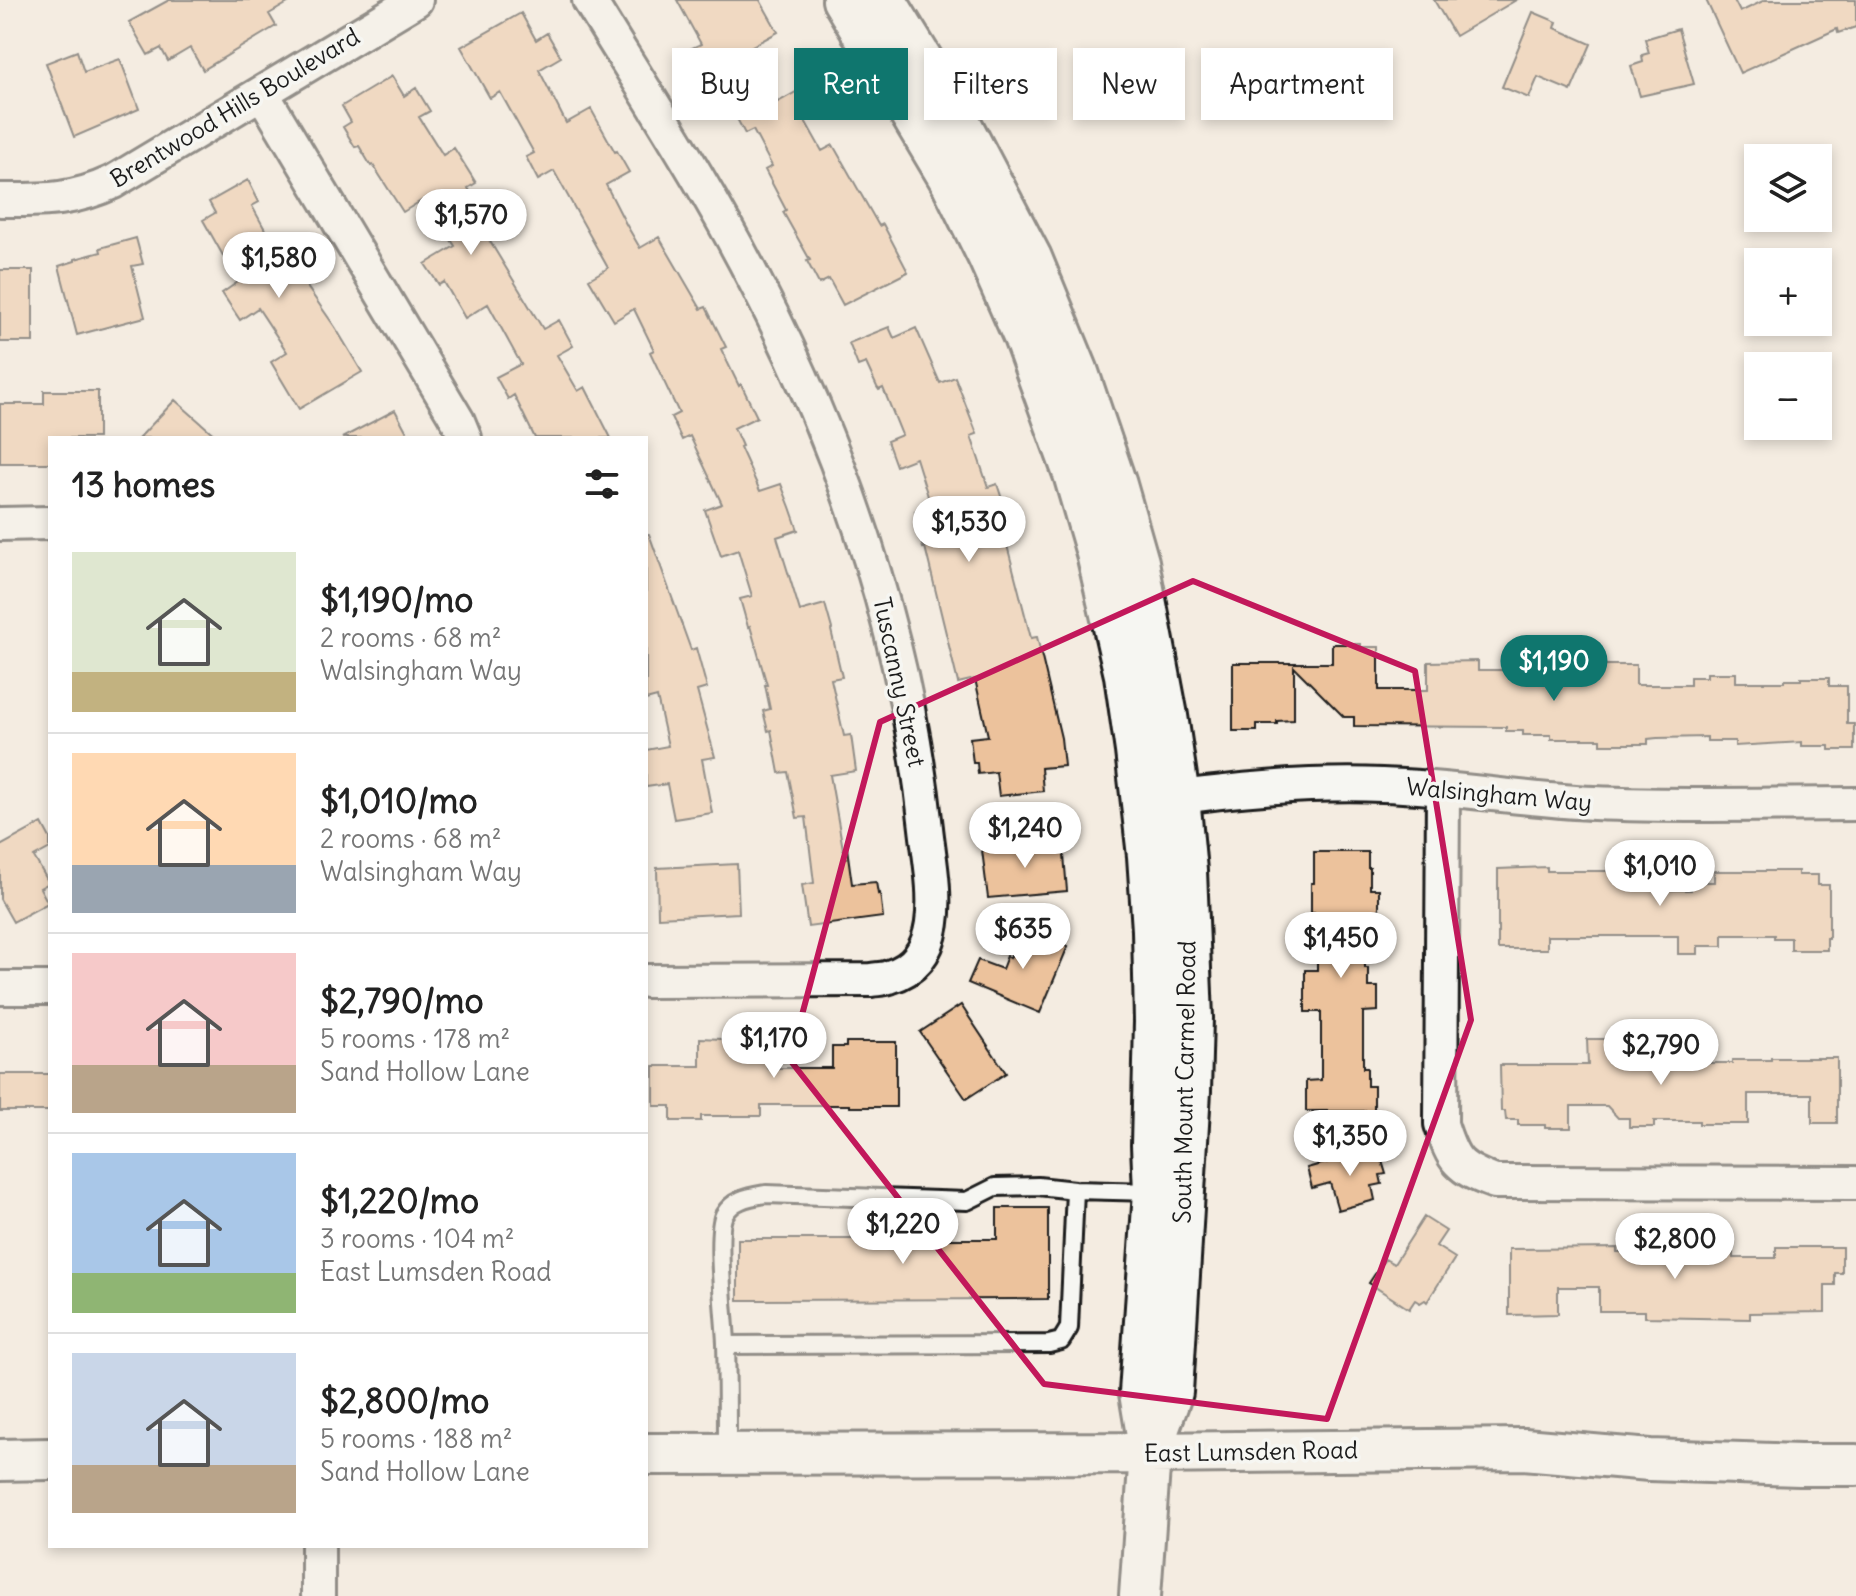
<!DOCTYPE html>
<html lang="en">
<head>
<meta charset="utf-8">
<style>
	:root { --surface:#fff; --page:#f2f2f2; --text:#222; --muted:#767676; --line:#e0e0e0; --accent:#0f766e }
	body { margin:0; font-family:Delius,sans-serif; background:var(--page); color:var(--text); height:100vh; display:flex; flex-direction:column; font-size:30px; white-space:nowrap }
	* { box-sizing:border-box; margin:0 }
	p { font-size:26px; color:var(--muted) }
	.icon { flex:none; width:44px; height:44px; fill:none; stroke:currentColor; stroke-width:2; stroke-linecap:round; stroke-linejoin:round }
	.map { position:relative; flex:1; overflow:hidden }
	.side { position:absolute; left:48px; top:436px; width:600px; height:1112px; display:flex; flex-direction:column; background:var(--surface); border-radius:0px; box-shadow:0 4px 12px #0003 }
	.side>* { flex:none }
	.guide { position:absolute; left:672px; top:48px; width:760px; height:72px; display:flex; gap:16px }
	.buttons { position:absolute; left:1744px; top:144px; display:grid; gap:16px }
	.buttons a { display:grid; place-items:center; width:88px; height:88px; border-radius:0px; background:var(--surface); box-shadow:0 4px 12px #0003; font-size:40px }
	.price { position:absolute; translate:-50% -68px; padding:0 18px; border-radius:28px; background:#fff; color:#222; font-size:26px; line-height:52px; filter:drop-shadow(0 2px 4px #0008) }
	.price::after { content:''; position:absolute; left:50%; top:48px; width:24px; height:18px; margin-left:-12px; background:inherit; clip-path:polygon(0 0,100% 0,50% 100%) }
	.price.current { background:var(--accent); color:#fff }
	ul { padding:0; list-style:none }
	li { display:flex; align-items:center; gap:24px; height:200px; padding:0 24px }
	li+li { border-top:2px solid var(--line) }
	li span { display:grid; place-items:center; flex:none; width:224px; height:160px; border-radius:0px; color:#555 }
	li>.icon { margin-inline-start:auto }
	span .icon { width:96px; height:96px; fill:#fffc; stroke-width:1 }
	li b { font-size:34px }
	h2 { display:flex; justify-content:space-between; align-items:center; height:96px; padding:0 24px; font-size:34px }
	.pill { padding:0 28px; border-radius:0px; background:var(--surface); box-shadow:0 4px 12px #0003; font-size:28px; line-height:72px }
	.pill.current { background:var(--accent); color:#fff }
	.map>svg:first-child { display:block }
</style>
</head>
<body>
<div class="map">
<svg width="1856" height="1596" viewBox="0 0 1856 1596">
	<rect width="100%" height="100%" fill="#f4ece1"/>
	<filter id="ink" filterUnits="userSpaceOnUse"><feTurbulence type="fractalNoise" baseFrequency=".0125" numOctaves="2"/><feDisplacementMap in="SourceGraphic" scale="16" xChannelSelector="R" yChannelSelector="G"/><feConvolveMatrix kernelMatrix="1 2 1 2 8 2 1 2 1" color-interpolation-filters="sRGB"/></filter>
	<g filter="url(#ink)">
		<path fill="#ecc29c" stroke="#1c1c1c" stroke-width="2" d="M169,0H293L269,14L276,26L203,70L190,48L168,61L161,48L148,55L129,22Z
			M677,0H760L778,32L703,73L690,49L701,44Z
			M1434,0H1516L1455,36Z
			M1706,0H1734L1740,12L1765,0H1856V27L1838,33L1837,29L1740,73Z
			M1533,12L1557,22L1555,28L1591,44L1571,91L1538,77L1529,98L1502,87Z
			M521,13L536,40L547,33L561,57L539,70L566,123L591,109L615,152L617,151L629,172L606,185L626,224L640,248L659,237L701,309L706,307L726,347L721,349L739,386L741,384L757,417L734,428L742,446L740,447L760,491L781,484L790,507L798,530L777,537L800,611L825,604L832,629L831,630L842,677L831,679L844,736L851,735L856,771L830,775L843,849L847,848L852,884L876,882L878,894L880,893L883,917L808,927L802,885L814,883L806,817L797,818L788,772L779,773L771,730L768,731L763,711L770,709L765,685H767L750,626L748,627L740,599L752,596L738,550L721,556L705,510L722,504L690,436L682,440L671,417L679,413L650,352L654,350L634,309L614,321L589,279L608,268L554,171L538,180L526,157L534,153L500,92L490,98L461,47Z
			M1678,29L1694,84L1640,96L1631,66L1643,62L1642,55L1649,53L1645,39Z
			M77,51L84,72L120,59L139,109L74,137L46,63Z
			M392,76L404,96L416,88L430,111L419,117L443,155L454,148L476,183L468,188L485,215L477,220L543,329L559,320L573,346L557,355L578,391L585,387L611,438H535L514,395L508,399L496,377L521,364L488,304L465,318L444,282L439,285L425,264L455,246L424,199L403,212L373,165L371,166L359,146L355,147L343,127L351,122L342,106Z
			M812,83L799,110L822,151L833,145L879,226L883,224L908,272L843,305L829,279L819,284L807,261L810,260L783,212L786,210L765,170L772,166L753,130L745,134L734,113L772,92L778,102Z
			M248,180L259,202L252,206L279,255L288,249L306,279L303,281L335,327L362,372L299,409L271,362L287,352L258,308L240,320L222,293L238,282L203,220L215,213L209,202Z
			M136,238L143,264L132,266L145,317L77,335L59,266L75,261V259L101,252L100,248Z
			M0,270H33V342H0Z
			M889,327L894,338L916,328L940,383L955,377L977,434L971,436L988,487L997,484L1009,520L1001,522L1031,638L1037,637L1061,738L1064,766L1041,768L1043,791L999,796L996,772L978,774L977,763H973L970,738L988,736L975,679L958,683L925,547L923,548L916,524L919,523L915,511L931,506L916,458L896,466L887,441L902,435L883,388L879,390L877,387L866,363L858,366L849,343Z
			M44,391H98V438H50V463H0V404H44Z
			M175,400L218,438H139Z
			M395,410L410,438H342Z
			M646,534H649L691,650L696,648L707,688L697,691L715,757L702,759L712,813L674,819L667,784L646,787V750L668,746L657,697L646,700Z
			M1332,644H1361V647H1379V690H1428V662L1478,661V670H1523V676H1601V665H1636V685H1690V677H1707V673H1736V682H1784V680H1801V678H1829V686H1847V724H1854V750H1829V746H1802V742L1735,746V741H1707V737L1657,738L1648,739V744H1601V739H1551V735H1523V731H1506V727L1354,726V717H1344L1294,667V720L1277,721V724H1257V731H1233V663H1332Z
			M42,823L50,838V848L34,857L49,883L40,888L48,903L13,922L0,899V846Z
			M1063,843L1067,891L988,898L982,850Z
			M1314,852H1368V868H1370V889H1379V913H1365V968H1368V987H1378V1011L1363,1012V1068H1367V1086H1374V1111H1306V1081L1321,1080V1012H1305V970H1317V913H1311V883H1314Z
			M737,864L739,913L658,917L657,868Z
			M1547,867V871H1609V868H1633V878H1650V890H1691V882H1714V871H1798V875H1818V885H1829V938H1827V950H1791V938H1774V935H1723V946H1698V954H1678V936H1547V949H1498V869Z
			M1023,928L1068,946L1040,1013L968,983L978,960L1002,969L1007,956L1010,958Z
			M961,1005L1006,1073L966,1099L920,1032Z
			M700,1038L767,1041V1068H832V1047H846V1042H896V1107H850V1105H761V1116H701V1121H671V1106H654V1066H700Z
			M1587,1039H1654V1044H1664V1063H1732V1060H1771V1058H1837V1123H1812V1094H1748V1124H1699V1121H1654V1127H1629V1118H1618L1607,1106H1571V1128H1545V1125H1518V1120H1506L1505,1111H1501L1500,1065H1588Z
			M0,1074H50V1111H0Z
			M1378,1148L1386,1174L1380,1175L1382,1184L1372,1186L1375,1200L1338,1210L1330,1183L1312,1188L1307,1168Z
			M997,1208H1048V1299L738,1300V1239H997Z
			M1424,1217L1446,1231L1436,1246L1455,1258L1427,1302L1425,1300L1420,1303L1415,1300L1409,1309L1369,1283L1385,1259L1394,1264Z
			M1776,1247H1842V1273H1835V1285H1825V1312L1750,1313V1319L1645,1317V1311H1599V1287H1558V1314L1509,1315V1249L1617,1248V1252H1680V1249H1705V1253H1733V1258H1776Z"/>
		<g fill="none" stroke-linecap="round" stroke-linejoin="round">
			<defs>
				<path id="service" d="M726,1345L1049,1344L1061,1341L1069,1328L1075,1190
					M727,1453C727,1417 727,1380 726,1343C725,1318 715,1233 724,1215C733,1199 749,1197 766,1194L967,1201L995,1187L1038,1186L1075,1190L1152,1192"/>
				<path id="minor" d="M589,0C647,95 708,188 758,287C845,456 906,639 926,828C931,875 952,959 889,977C884,979 877,979 871,980L646,981
					M262,93L458,421L465,438
					M0,200C44,200 73,201 113,182L416,0
					M0,524L50,523
					M1443,789L1441,1124C1453,1162 1458,1168 1495,1182L1856,1183
					M1157,800C1232,790 1306,782 1382,785C1453,787 1523,800 1594,803C1681,807 1769,804 1856,804
					M0,988H50
					M318,1596V1546"/>
				<path id="tertiary" d="M843,0L952,183L988,256L1024,337L1074,474L1097,553L1125,675L1136,751L1148,856L1153,930L1155,1022L1152,1145L1154,1192L1140,1393L1150,1453L1140,1596
					M885,0L956,115L1031,258L1077,370L1116,485L1138,562L1167,716L1179,797L1186,871L1192,1018L1190,1091L1172,1392L1151,1449
					M646,1454L1150,1453L1524,1449L1650,1460L1800,1465H1856
					M0,1460L50,1459"/>
			</defs>
			<use href="#service" stroke="#1c1c1c" stroke-width="22"/>
			<use href="#minor" stroke="#1c1c1c" stroke-width="38"/>
			<use href="#tertiary" stroke="#1c1c1c" stroke-width="46"/>
			<use href="#service" stroke="#f6f6f2" stroke-width="16"/>
			<use href="#minor" stroke="#f6f6f2" stroke-width="32"/>
			<use href="#tertiary" stroke="#f6f6f2" stroke-width="40"/>
		</g>
	</g>
	<path d="M0 0H1856V1596H0ZM1193,581L1415,671L1471,1020L1327,1419L1044,1384L790,1060L880,722Z" fill="#f4ece1" fill-opacity=".55" fill-rule="evenodd"/>
	<path fill="none" stroke="#c2185b" stroke-width="6" stroke-linejoin="round" d="M1193,581L1415,671L1471,1020L1327,1419L1044,1384L790,1060L880,722Z"/>
	<g text-anchor="middle" stroke-width="7" stroke-linejoin="round" paint-order="stroke">
		<g font-size="24" fill="#1c1c1c" stroke="#f6f6f2">
			<text transform="translate(235 108) rotate(-31)" y="8">Brentwood Hills Boulevard</text>
			<text transform="translate(899 682) rotate(78)" y="8">Tuscanny Street</text>
			<text transform="translate(1499 795) rotate(5)" y="8">Walsingham Way</text>
			<text transform="translate(1185 1082) rotate(-89)" y="8">South Mount Carmel Road</text>
			<text transform="translate(1251 1452) rotate(-1)" y="8">East Lumsden Road</text>
		</g>
	</g>
</svg>
<div class="buttons">
<a><svg class="icon" aria-label="layers" viewBox="0 0 24 24"><path d="M12 4l9 5-9 5-9-5zM3 14l9 5 9-5"/></svg></a>
<a>+</a>
<a>−</a>
</div>
<b class="price" style="left:471px;top:257px">$1,570</b>
<b class="price" style="left:279px;top:300px">$1,580</b>
<b class="price" style="left:969px;top:564px">$1,530</b>
<b class="price current" style="left:1554px;top:703px">$1,190</b>
<b class="price" style="left:1025px;top:870px">$1,240</b>
<b class="price" style="left:1660px;top:908px">$1,010</b>
<b class="price" style="left:1023px;top:971px">$635</b>
<b class="price" style="left:1341px;top:980px">$1,450</b>
<b class="price" style="left:774px;top:1080px">$1,170</b>
<b class="price" style="left:1661px;top:1087px">$2,790</b>
<b class="price" style="left:1350px;top:1178px">$1,350</b>
<b class="price" style="left:903px;top:1266px">$1,220</b>
<b class="price" style="left:1675px;top:1281px">$2,800</b>
<div class="guide">
<a class="pill">Buy</a>
<a class="pill current">Rent</a>
<a class="pill">Filters</a>
<a class="pill">New</a>
<a class="pill">Apartment</a>
</div>
<section class="side">
<h2>13 homes<svg class="icon" aria-label="filters" viewBox="0 0 24 24"><path d="M4 7h16M4 17h16"/><circle cx="9" cy="7" r="2"/><circle cx="15" cy="17" r="2"/></svg></h2>
<ul>
<li><span style="background:linear-gradient(#dfe7d0 75%,#c2b280 0)"><svg class="icon" aria-label="home" viewBox="0 0 24 24"><path d="M3 11l9-7 9 7M6 9v11h12V9"/></svg></span><div><b>$1,190/mo</b><p>2 rooms · 68 m²</p><p>Walsingham Way</p></div></li>
<li><span style="background:linear-gradient(#ffd9b3 70%,#9aa5b1 0)"><svg class="icon" aria-label="home" viewBox="0 0 24 24"><path d="M3 11l9-7 9 7M6 9v11h12V9"/></svg></span><div><b>$1,010/mo</b><p>2 rooms · 68 m²</p><p>Walsingham Way</p></div></li>
<li><span style="background:linear-gradient(#f6c9c9 70%,#b9a48a 0)"><svg class="icon" aria-label="home" viewBox="0 0 24 24"><path d="M3 11l9-7 9 7M6 9v11h12V9"/></svg></span><div><b>$2,790/mo</b><p>5 rooms · 178 m²</p><p>Sand Hollow Lane</p></div></li>
<li><span style="background:linear-gradient(#a9c7e8 75%,#8fb573 0)"><svg class="icon" aria-label="home" viewBox="0 0 24 24"><path d="M3 11l9-7 9 7M6 9v11h12V9"/></svg></span><div><b>$1,220/mo</b><p>3 rooms · 104 m²</p><p>East Lumsden Road</p></div></li>
<li><span style="background:linear-gradient(#c9d6e8 70%,#b9a48a 0)"><svg class="icon" aria-label="home" viewBox="0 0 24 24"><path d="M3 11l9-7 9 7M6 9v11h12V9"/></svg></span><div><b>$2,800/mo</b><p>5 rooms · 188 m²</p><p>Sand Hollow Lane</p></div></li>
</ul>
</section>
</div>
</body>
</html>
